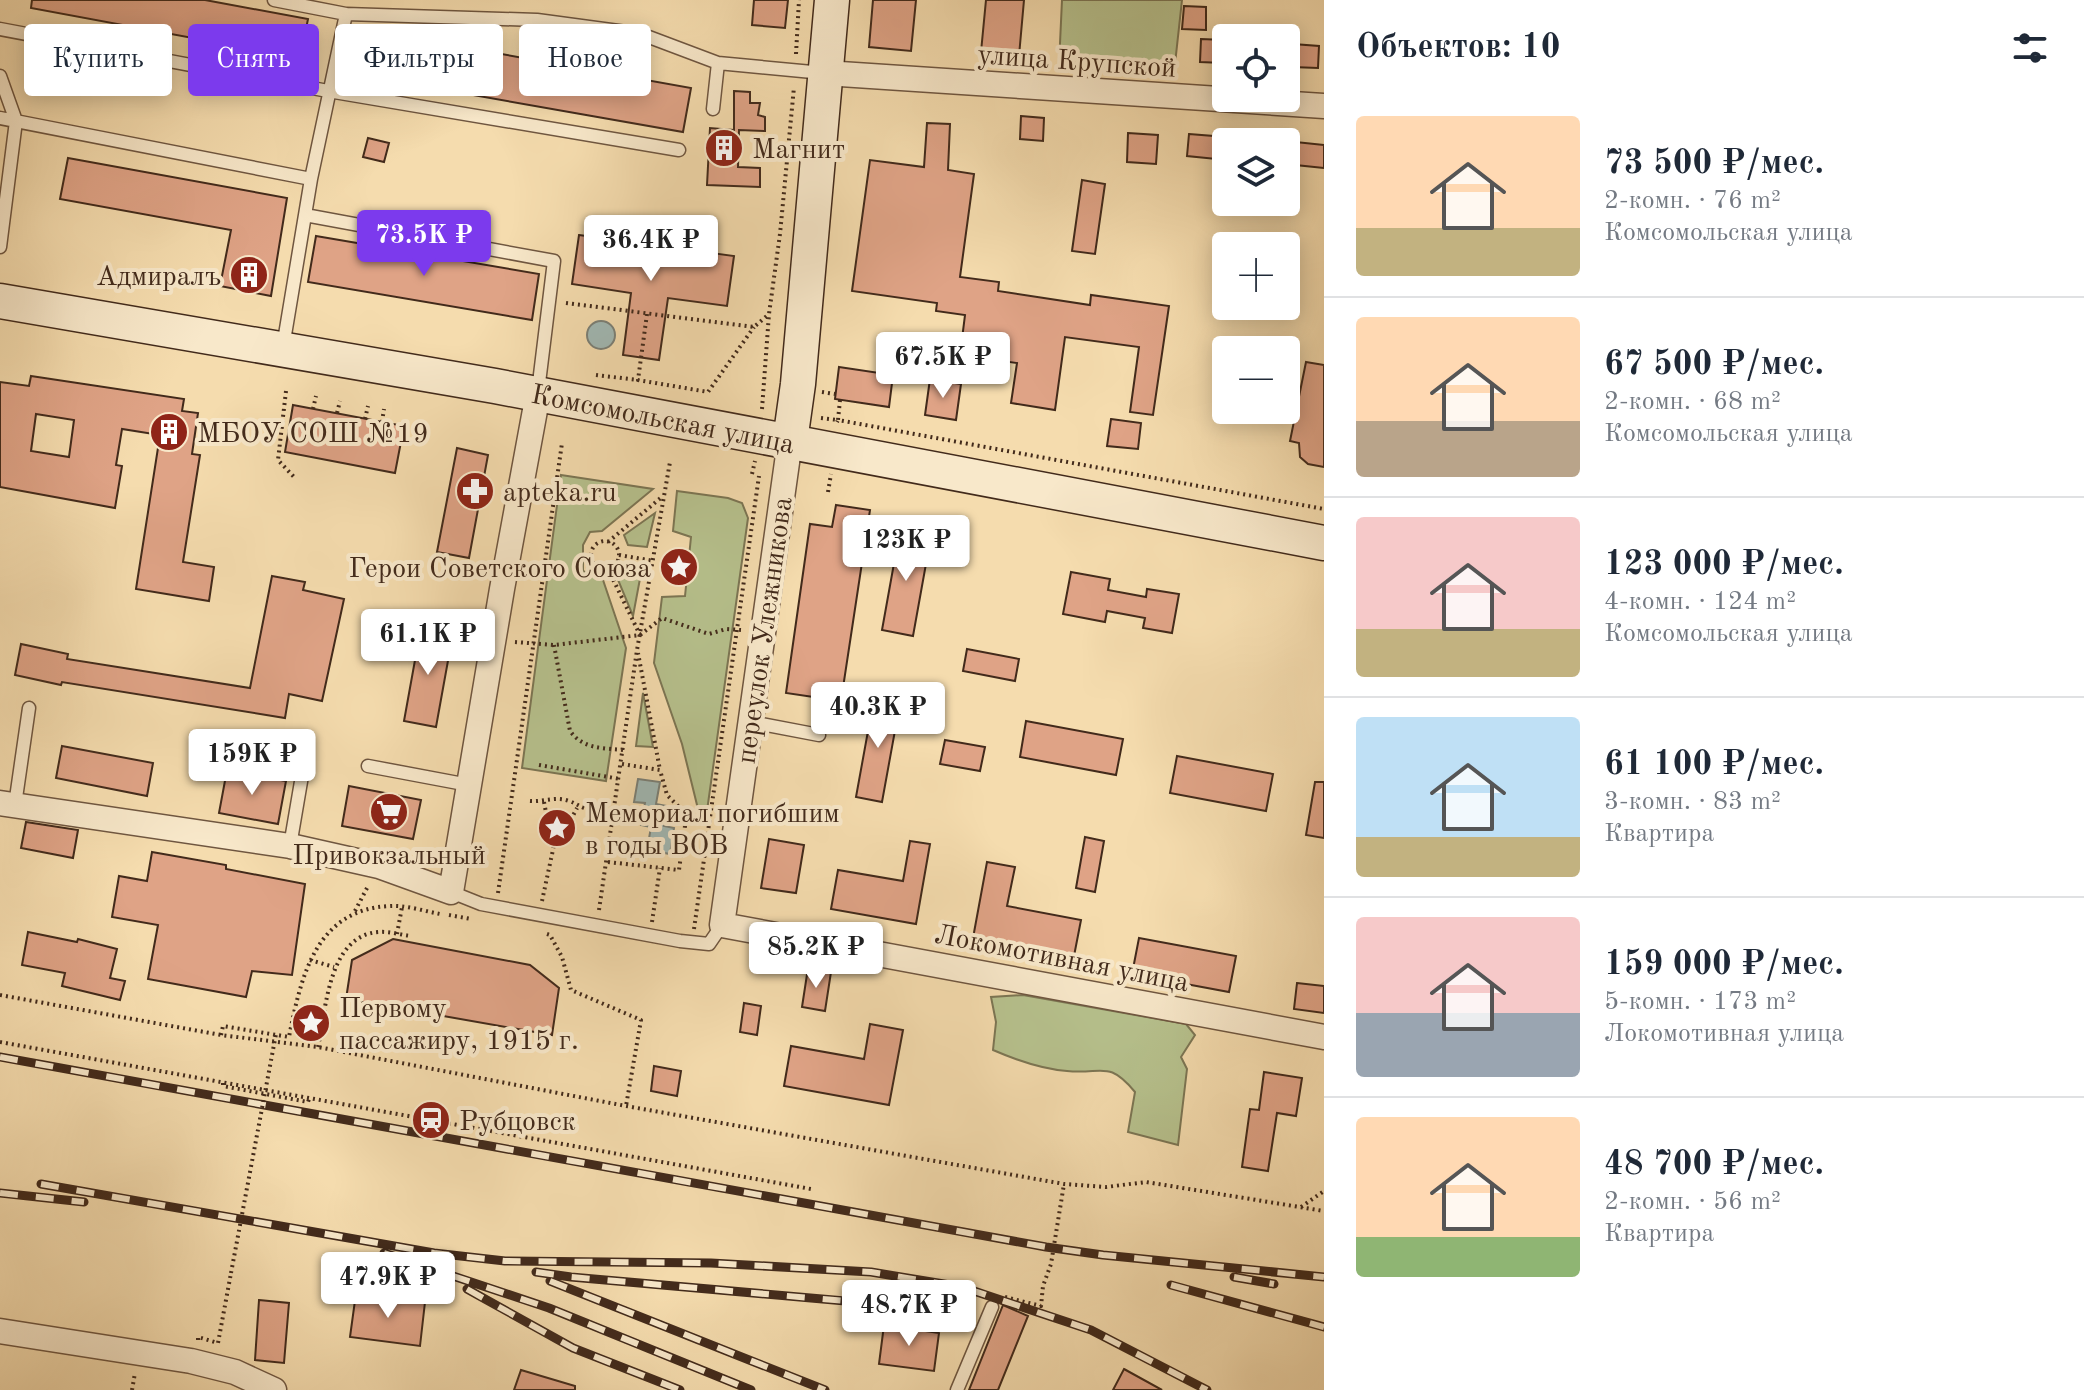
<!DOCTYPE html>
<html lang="ru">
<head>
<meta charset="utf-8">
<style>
	:root { --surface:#fff; --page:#f2f2f3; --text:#1f2937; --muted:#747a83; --line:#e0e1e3; --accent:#7c3aed }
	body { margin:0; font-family:"Old Standard TT",serif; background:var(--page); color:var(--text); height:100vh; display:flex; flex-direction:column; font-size:30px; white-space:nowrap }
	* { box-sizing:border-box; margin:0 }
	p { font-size:26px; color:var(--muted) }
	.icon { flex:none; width:44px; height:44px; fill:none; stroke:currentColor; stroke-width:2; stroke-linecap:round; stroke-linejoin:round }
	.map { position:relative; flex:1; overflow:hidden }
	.side { display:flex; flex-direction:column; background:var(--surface); width:760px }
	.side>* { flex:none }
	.hud { position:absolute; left:24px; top:24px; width:760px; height:72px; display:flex; gap:16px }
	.tools { position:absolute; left:1212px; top:24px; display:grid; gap:16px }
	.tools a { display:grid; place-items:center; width:88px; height:88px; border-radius:8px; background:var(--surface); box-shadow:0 4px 20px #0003; font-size:40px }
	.price { position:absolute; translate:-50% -68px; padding:0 18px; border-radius:8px; background:#fff; color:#222; font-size:26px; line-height:52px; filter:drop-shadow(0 2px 4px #0008) }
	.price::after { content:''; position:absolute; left:50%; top:48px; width:24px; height:18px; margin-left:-12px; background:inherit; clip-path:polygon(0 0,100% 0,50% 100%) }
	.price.active { background:var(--accent); color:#fff }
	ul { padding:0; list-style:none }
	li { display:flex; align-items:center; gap:24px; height:200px; padding:0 32px }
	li+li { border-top:2px solid var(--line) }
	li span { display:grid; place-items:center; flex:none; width:224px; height:160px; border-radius:8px; color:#555 }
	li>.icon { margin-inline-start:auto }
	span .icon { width:96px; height:96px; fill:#fffc; stroke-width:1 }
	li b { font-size:34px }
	h2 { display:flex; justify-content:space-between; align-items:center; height:96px; padding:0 32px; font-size:34px }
	.pill { padding:0 28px; border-radius:8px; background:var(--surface); box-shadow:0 4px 20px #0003; font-size:28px; line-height:72px }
	.pill.active { background:var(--accent); color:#fff }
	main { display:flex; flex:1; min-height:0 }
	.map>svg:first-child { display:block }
</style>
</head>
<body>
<main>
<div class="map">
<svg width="1324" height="1390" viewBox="0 0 1324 1390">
	<rect width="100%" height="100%" fill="#f5dcae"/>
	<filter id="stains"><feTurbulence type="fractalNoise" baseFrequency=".0025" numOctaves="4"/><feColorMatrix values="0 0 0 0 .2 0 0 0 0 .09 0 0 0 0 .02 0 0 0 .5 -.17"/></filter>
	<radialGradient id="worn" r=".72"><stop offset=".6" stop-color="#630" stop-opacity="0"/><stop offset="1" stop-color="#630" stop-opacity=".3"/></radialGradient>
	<path fill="#b7c28e" stroke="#7c7654" stroke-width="2" d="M1062,0H1182L1175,64L1161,77L1059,65Z
		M561,475L653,489L602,531L590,532L583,545V571L603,580L626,648L606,781L522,768Z
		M677,491L728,498L742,503L748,518L706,818L700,817L682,744L654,663L662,597L685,596L691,537L673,531Z
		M655,513L647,547L628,545L624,535Z
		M626,563L642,568L633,616L616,575Z
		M643,693L653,747L636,746Z
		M1023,995L1186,1024L1195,1035L1181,1057L1187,1069L1178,1145L1128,1132L1135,1092C1108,1059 1102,1075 1067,1071C1041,1069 1016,1060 993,1050L996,1022L991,997Z"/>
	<path fill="#a1b9b5" stroke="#7b8077" stroke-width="2" d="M587 335a14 14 0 1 1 28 0a14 14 0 1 1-28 0Z
		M638,779L660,782L656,804L667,806L664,826L674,828L670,854L647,850L651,827L641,825L645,803L634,802Z"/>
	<path fill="#dfa386" stroke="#422a1b" stroke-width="2" fill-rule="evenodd" d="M32,0H205L308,19L300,58L31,8Z
		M754,0H788L785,28L752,25Z
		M873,0H916L911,51L869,47Z
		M986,0H1024L1019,56L981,52Z
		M1184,6L1206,7V30L1182,29Z
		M390,34L691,88L683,132L382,79Z
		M1201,39L1224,40L1223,63L1200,62Z
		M1293,44L1319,46L1318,68L1292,67Z
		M734,91L750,92V103H760L758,115L765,117V131L739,130L738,167L760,168V187L707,185L710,128L734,130Z
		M1021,116L1044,118L1043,141L1020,139Z
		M927,123L950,124L948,170L974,174L960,277L999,282L998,291L1090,305L1091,295L1169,306L1153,415L1130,412L1139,347L1065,337L1055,410L1011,403L1017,363L960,355L965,315L936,311L937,303L852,291L870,160L924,167Z
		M1128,133L1158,135L1156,164L1127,162Z
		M1189,134L1226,137V160L1187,156Z
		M368,138L389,143L384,162L363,157Z
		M1286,141L1324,145V168L1286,164Z
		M68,158L287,198L271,296L220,286L231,230L60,199Z
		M1082,180L1105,184L1095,254L1072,251Z
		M579,235L734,256L727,306L668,298L659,360L623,355L631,293L572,284Z
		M316,236L539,274L532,320L308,282Z
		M1306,362L1324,365V467L1308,464L1300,457L1299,443L1290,441Z
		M839,367L893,375L889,407L835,399Z
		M31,376L184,399L182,411L198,413L192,454L200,455L183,562L214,567L209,601L136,589L160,435L122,429L116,465L122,466L115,508L0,487V382L29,386ZM36,414L74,420L69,457L31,451Z
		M930,379L961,384L956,420L925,415Z
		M293,405L404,426L395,473L285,452Z
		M1111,419L1141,423L1138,449L1107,446Z
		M457,448L488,455L469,558L437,552Z
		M836,505L870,510L841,701L786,693L810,524L832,527Z
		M900,530L931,536L913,636L882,630Z
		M1071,572L1110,579L1108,590L1146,597L1147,589L1179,594L1172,633L1143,628L1145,618L1107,611L1105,622L1063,614Z
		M272,576L305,582L303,590L344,599L322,701L289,694L285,718L62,682L61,685L15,675L21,644L68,654L67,659L250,688Z
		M421,627L453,633L436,727L404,721Z
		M967,649L1019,659L1015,681L963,671Z
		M874,698L900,703L882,802L856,797Z
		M1026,721L1123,739L1116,775L1020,757Z
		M945,740L985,747L980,771L940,764Z
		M62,746L153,763L147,796L56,778Z
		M1177,756L1273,774L1266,811L1170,793Z
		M227,770L286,781L278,824L219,813Z
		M1315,782H1324V838L1306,835Z
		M349,786L421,800L413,839L342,826Z
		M26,822L78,830L73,858L21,848Z
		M1085,837L1104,841L1095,892L1076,888Z
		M769,839L804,845L796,893L761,888Z
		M910,841L930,844L916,924L831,909L838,870L903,881Z
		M152,852L226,865V869L305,884L292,975L252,971L246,997L148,979L158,925L112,917L119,876L147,881Z
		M987,862L1015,867L1007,906L1081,920L1074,956L973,938Z
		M28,932L77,942L78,939L117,949L110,978L125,981L120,1000L62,986L65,973L22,965Z
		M1139,938L1236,956L1229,992L1132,974Z
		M393,939L530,965L559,988L552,1035L346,999L352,960Z
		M808,968L831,972L825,1011L802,1007Z
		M1297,983L1324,986V1013L1294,1009Z
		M744,1003L761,1006L757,1035L740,1032Z
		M870,1024L903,1030L889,1105L784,1086L791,1046L864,1059Z
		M654,1066L681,1071L677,1096L651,1091Z
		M1264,1072L1302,1078L1296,1116L1277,1113L1268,1171L1242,1167L1250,1109L1259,1110Z
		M356,1293L425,1302L420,1346L350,1337Z
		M259,1300L289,1303L284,1363L255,1360Z
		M1003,1305L1028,1316L998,1390H969Z
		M884,1325L939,1333L934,1371L879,1364Z
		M1124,1369L1162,1390H1113Z
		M521,1370L575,1386V1390H514Z"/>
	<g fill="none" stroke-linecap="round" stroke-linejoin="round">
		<defs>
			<path id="service" d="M274,0L346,14L311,179L283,347
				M346,14L537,20L641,34L718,63L823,73
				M0,29L328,91L679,150
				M0,76L16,121L0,247
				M713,109L718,63
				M0,118L311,179
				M305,215L554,261L538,391
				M751,722L819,735
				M235,739L295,752L304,764L290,846
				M368,766L469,785
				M15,805L29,708
				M451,892L481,904L680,941L709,944L722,925
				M957,1390L992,1307"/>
			<path id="minor" d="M825,73L1324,106
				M790,441L722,925L1324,1037
				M0,803L290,846L379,866L451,892L502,589L538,394
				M0,1331L191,1361L235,1372L274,1390"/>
			<path id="secondary" d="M0,301L495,386L1324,543
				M790,441L798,384L832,0"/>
		</defs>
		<use href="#service" stroke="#6f5640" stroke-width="15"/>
		<use href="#minor" stroke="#6f5640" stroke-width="27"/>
		<use href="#secondary" stroke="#422a1b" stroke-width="37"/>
		<path stroke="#422a1b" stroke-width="4" stroke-dasharray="2 4" stroke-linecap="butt" d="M796,54L799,0
			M566,303L754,327L769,314
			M647,314L638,380L708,392L754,327
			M596,375L638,380
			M286,391L278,460L294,477
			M822,392L835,394
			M840,400L838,420L1324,509
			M313,409L316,396
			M762,409L769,314L780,234L794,87
			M337,413L340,401
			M821,418L838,420L837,422
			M365,419L368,406
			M382,422L384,409
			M752,474L755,461
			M828,492L831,474
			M591 555a14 14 0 1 1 28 0a14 14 0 1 1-28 0Z
			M608,542L663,496
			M619,555L654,561
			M608,569L640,635
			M515,642L554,645L640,635L662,618L709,634L726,629L741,630
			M554,645L570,731C583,749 602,748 623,750
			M622,764L660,770L638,653
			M539,765L620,779
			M530,801C543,802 556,796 569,801C578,804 580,808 592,810
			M544,802L548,823L557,831
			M608,862L679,870L685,826L684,812L667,795L660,770
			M498,893L562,443
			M542,901L557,831L568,825L577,808
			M599,910L637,650L670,462
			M355,911L367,888
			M449,915L471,919
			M652,922L660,868
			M694,929L759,476
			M397,934L402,907
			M547,934L550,935L562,957L571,990L641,1020L626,1106
			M310,960L334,967
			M0,995L221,1035L318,1047L626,1106L1064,1184L1106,1187L1146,1182L1324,1211
			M221,1035L223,1026L289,1037C301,976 316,909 390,906C406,905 424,911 440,914
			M0,1042L811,1189
			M318,1047C326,1010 328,935 379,932C389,931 401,935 411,936
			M223,1083V1086L308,1102L309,1099
			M1301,1207L1324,1191
			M1005,1297L1041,1306L1043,1286L1051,1264L1064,1184
			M198,1340V1337L218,1343L231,1273
			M132,1390L135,1373"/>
		<use href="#service" stroke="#f8e8ca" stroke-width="12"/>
		<use href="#minor" stroke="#f8e8ca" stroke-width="24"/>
		<use href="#secondary" stroke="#f8e8ca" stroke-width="34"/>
		<defs>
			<path id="rail" d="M0,1057L1046,1247L1103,1255L1324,1277
				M41,1184L434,1253L505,1261L711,1263L871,1272L962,1287L1091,1330L1207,1390
				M0,1193L84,1202
				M384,1253L549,1308L751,1390
				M536,1272L571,1277L914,1307
				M1234,1277L1274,1284
				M550,1281L825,1390
				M1171,1285L1324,1327
				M467,1289L573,1348L680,1390"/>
		</defs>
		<use href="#rail" stroke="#422a1b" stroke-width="9"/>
		<use href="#rail" stroke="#f8e8ca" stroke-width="6" stroke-dasharray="18" stroke-linecap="butt"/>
		<path stroke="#422a1b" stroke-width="4" stroke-dasharray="2 4" stroke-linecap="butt" d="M231,1273L276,1034"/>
	</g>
	<defs>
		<symbol id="building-disc" viewBox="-11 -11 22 22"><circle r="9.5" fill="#8f2418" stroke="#f8e8ca"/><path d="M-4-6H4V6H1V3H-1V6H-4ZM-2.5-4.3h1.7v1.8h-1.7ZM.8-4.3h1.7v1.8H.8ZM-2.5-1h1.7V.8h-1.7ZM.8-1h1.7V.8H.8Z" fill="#fff"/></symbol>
		<symbol id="pharmacy-disc" viewBox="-11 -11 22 22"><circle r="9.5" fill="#8f2418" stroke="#f8e8ca"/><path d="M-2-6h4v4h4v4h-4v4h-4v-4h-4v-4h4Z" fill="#fff"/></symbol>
		<symbol id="sight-disc" viewBox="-11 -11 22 22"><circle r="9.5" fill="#8f2418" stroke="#f8e8ca"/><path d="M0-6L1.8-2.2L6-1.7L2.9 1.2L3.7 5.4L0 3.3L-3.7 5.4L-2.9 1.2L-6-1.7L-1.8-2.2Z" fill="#fff"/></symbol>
		<symbol id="supermarket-disc" viewBox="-11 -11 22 22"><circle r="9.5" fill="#8f2418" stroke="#f8e8ca"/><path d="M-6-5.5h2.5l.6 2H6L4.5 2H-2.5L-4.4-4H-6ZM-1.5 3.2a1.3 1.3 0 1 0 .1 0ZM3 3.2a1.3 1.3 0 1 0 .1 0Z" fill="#fff"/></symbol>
		<symbol id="station-disc" viewBox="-11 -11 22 22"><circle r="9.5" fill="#8f2418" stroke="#f8e8ca"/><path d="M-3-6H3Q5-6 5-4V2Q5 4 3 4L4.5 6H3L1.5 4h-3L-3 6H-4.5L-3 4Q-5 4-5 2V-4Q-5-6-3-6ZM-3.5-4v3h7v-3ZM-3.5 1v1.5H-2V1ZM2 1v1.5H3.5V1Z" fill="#fff"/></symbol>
	</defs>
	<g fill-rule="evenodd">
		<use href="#building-disc" x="702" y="126" width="44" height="44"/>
		<use href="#building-disc" x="227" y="253" width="44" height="44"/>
		<use href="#building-disc" x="147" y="410" width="44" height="44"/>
		<use href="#pharmacy-disc" x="453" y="469" width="44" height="44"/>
		<use href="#sight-disc" x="657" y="545" width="44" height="44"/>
		<use href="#supermarket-disc" x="367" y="790" width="44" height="44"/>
		<use href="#sight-disc" x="535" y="806" width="44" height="44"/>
		<use href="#sight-disc" x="289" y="1001" width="44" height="44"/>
		<use href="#station-disc" x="409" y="1098" width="44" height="44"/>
	</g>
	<g text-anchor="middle" stroke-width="8" stroke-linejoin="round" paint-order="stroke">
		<g font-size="28" fill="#422a1b" stroke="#f8e8ca">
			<text transform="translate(1077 60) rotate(4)" y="10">улица Крупской</text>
			<text transform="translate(663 418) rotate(11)" y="10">Комсомольская улица</text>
			<text transform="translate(763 630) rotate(-82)" y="10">переулок Улежникова</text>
			<text transform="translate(1062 957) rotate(11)" y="10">Локомотивная улица</text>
		</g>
		<g font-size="28" fill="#422a1b" stroke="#f8e8ca" text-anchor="start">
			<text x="752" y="158">Магнит</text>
			<text x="221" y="285" text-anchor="end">Адмиралъ</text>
			<text x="197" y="442">МБОУ СОШ №19</text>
			<text x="503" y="501">apteka.ru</text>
			<text x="651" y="577" text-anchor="end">Герои Советского Союза</text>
			<text x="585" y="822">Мемориал погибшим<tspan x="585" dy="32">в годы ВОВ</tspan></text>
			<text x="389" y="864" text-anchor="middle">Привокзальный</text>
			<text x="339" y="1017">Первому<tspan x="339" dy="32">пассажиру, 1915 г.</tspan></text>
			<text x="459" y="1130">Рубцовск</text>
		</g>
	</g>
	<rect width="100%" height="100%" filter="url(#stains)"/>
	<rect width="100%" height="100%" fill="url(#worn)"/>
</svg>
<div class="tools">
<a><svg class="icon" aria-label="locate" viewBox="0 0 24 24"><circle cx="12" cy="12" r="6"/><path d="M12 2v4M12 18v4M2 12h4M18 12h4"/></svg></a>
<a><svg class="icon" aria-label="layers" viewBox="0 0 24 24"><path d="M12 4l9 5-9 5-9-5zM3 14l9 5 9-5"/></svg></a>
<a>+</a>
<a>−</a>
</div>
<b class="price active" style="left:424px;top:278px">73.5K ₽</b>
<b class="price" style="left:651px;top:283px">36.4K ₽</b>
<b class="price" style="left:943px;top:400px">67.5K ₽</b>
<b class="price" style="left:906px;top:583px">123K ₽</b>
<b class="price" style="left:428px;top:677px">61.1K ₽</b>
<b class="price" style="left:878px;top:750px">40.3K ₽</b>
<b class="price" style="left:252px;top:797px">159K ₽</b>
<b class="price" style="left:816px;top:990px">85.2K ₽</b>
<b class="price" style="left:388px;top:1320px">47.9K ₽</b>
<b class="price" style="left:909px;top:1348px">48.7K ₽</b>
<div class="hud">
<a class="pill">Купить</a>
<a class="pill active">Снять</a>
<a class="pill">Фильтры</a>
<a class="pill">Новое</a>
</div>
</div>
<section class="side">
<h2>Объектов: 10<svg class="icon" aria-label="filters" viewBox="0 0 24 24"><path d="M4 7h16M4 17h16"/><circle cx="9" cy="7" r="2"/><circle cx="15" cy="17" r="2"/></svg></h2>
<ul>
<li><span style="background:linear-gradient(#ffd9b3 70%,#c2b280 0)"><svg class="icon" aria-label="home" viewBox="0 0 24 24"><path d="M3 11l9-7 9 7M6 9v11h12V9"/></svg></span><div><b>73 500 ₽/мес.</b><p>2-комн. · 76 m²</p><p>Комсомольская улица</p></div></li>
<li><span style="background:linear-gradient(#ffd9b3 65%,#b9a48a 0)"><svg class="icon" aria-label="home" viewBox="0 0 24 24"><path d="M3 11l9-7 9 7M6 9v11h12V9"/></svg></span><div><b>67 500 ₽/мес.</b><p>2-комн. · 68 m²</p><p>Комсомольская улица</p></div></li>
<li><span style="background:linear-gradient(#f6c9c9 70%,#c2b280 0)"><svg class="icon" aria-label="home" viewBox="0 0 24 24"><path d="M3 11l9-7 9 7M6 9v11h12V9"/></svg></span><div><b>123 000 ₽/мес.</b><p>4-комн. · 124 m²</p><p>Комсомольская улица</p></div></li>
<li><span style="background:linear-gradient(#bfe0f5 75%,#c2b280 0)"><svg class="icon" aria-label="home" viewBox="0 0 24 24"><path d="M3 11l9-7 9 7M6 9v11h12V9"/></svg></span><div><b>61 100 ₽/мес.</b><p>3-комн. · 83 m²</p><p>Квартира</p></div></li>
<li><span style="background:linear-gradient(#f6c9c9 60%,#9aa5b1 0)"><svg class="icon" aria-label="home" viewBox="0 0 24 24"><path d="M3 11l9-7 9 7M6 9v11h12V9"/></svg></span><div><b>159 000 ₽/мес.</b><p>5-комн. · 173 m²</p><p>Локомотивная улица</p></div></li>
<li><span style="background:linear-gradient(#ffd9b3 75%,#8fb573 0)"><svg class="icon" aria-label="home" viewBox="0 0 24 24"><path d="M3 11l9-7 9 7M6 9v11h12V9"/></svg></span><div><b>48 700 ₽/мес.</b><p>2-комн. · 56 m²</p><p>Квартира</p></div></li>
</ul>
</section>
</main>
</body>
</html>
